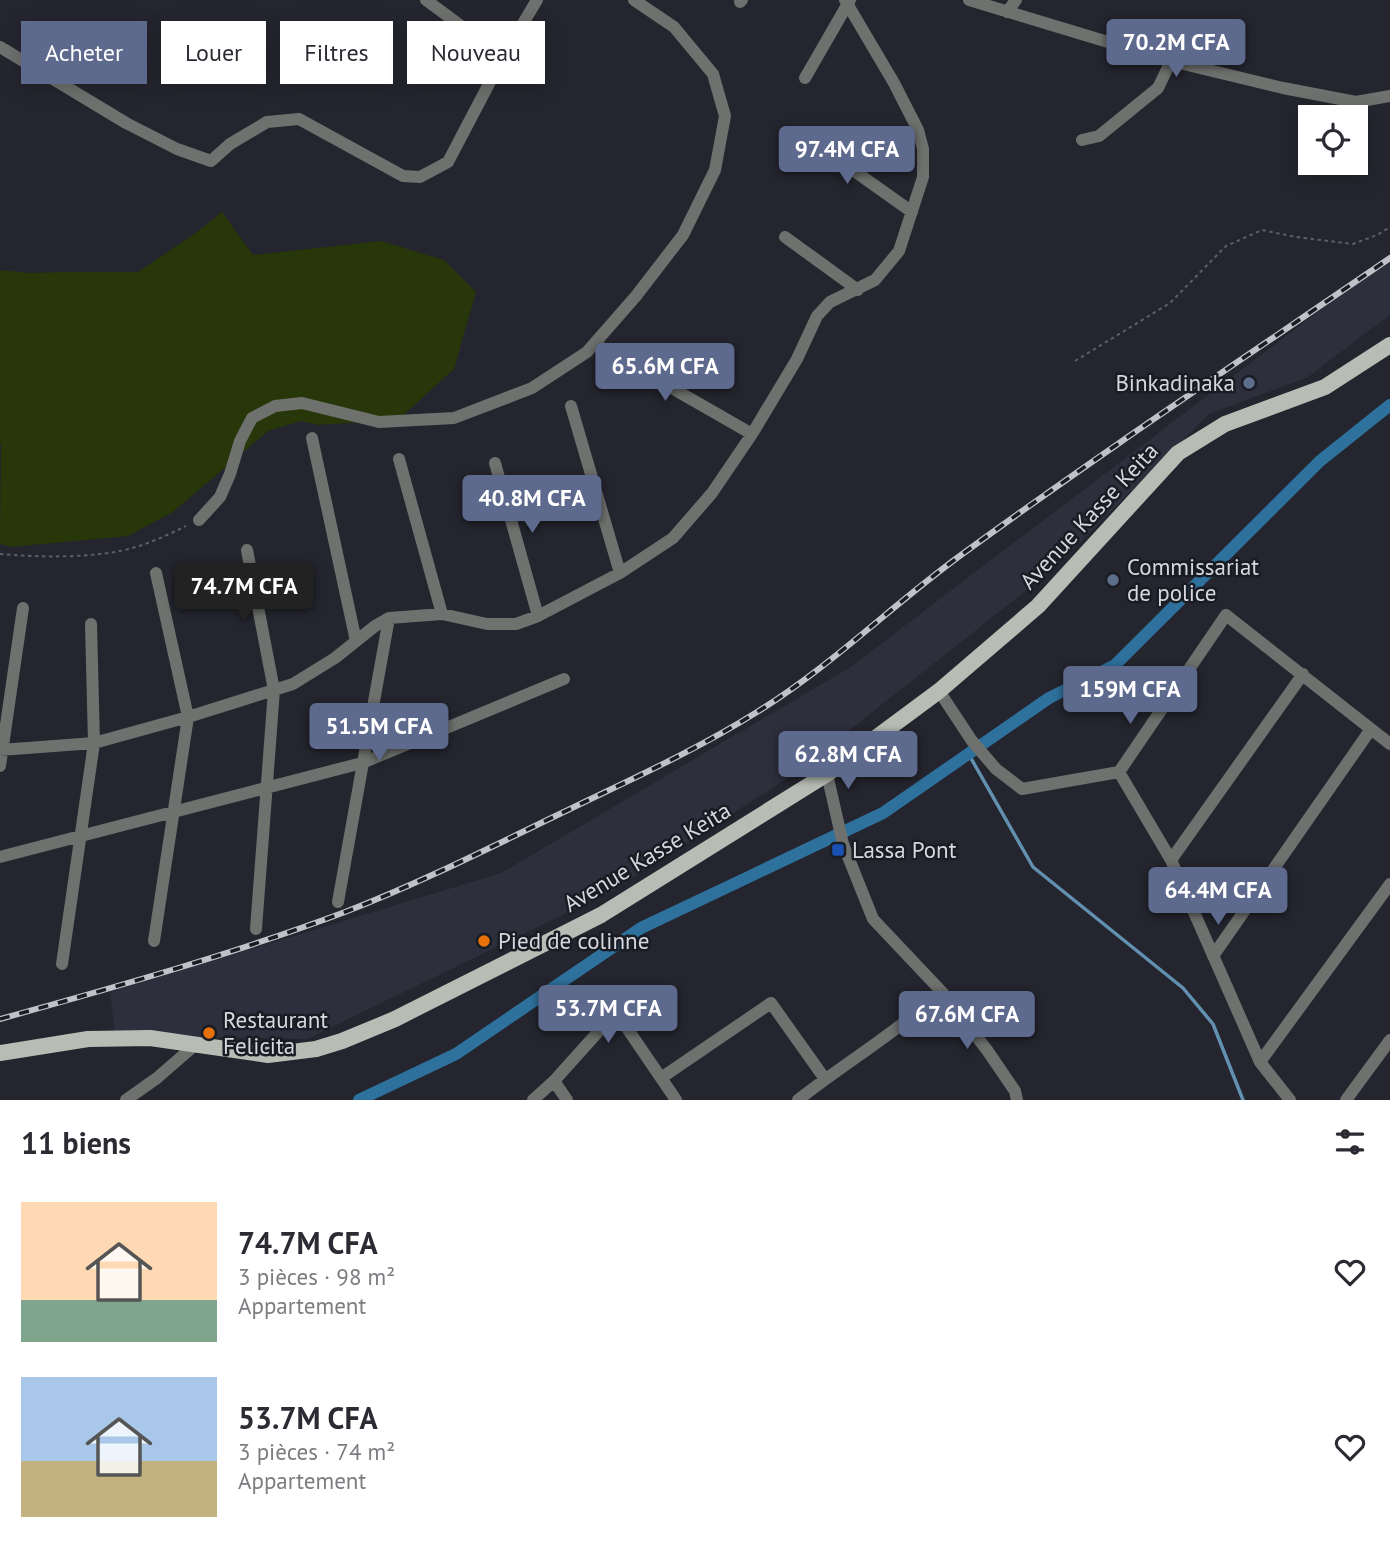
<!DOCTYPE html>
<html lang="fr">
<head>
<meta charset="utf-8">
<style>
	:root { --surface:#fff; --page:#f2f2f3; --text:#2b2b33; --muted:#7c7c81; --accent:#5e698e }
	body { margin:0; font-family:"PT Sans",sans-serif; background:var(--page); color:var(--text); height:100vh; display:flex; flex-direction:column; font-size:26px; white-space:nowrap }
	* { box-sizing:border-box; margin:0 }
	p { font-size:23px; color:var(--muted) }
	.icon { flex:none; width:38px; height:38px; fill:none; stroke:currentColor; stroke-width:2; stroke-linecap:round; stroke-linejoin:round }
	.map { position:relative; height:1100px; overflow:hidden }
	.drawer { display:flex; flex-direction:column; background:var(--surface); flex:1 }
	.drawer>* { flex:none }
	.banner { position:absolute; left:21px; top:21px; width:700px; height:63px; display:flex; gap:14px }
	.tools { position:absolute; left:1298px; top:105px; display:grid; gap:14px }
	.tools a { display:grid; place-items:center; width:70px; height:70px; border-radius:0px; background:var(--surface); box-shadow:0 4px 18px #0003; font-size:35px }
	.price { position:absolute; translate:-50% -60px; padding:0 16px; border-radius:7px; background:var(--accent); color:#fff; font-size:23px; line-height:46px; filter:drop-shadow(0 2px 4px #0008) }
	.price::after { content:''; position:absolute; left:50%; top:42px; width:21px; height:16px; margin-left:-10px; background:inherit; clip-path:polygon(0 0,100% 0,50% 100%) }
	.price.on { background:#222; color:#fff }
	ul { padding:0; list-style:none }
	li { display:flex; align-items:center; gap:21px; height:175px; padding:0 21px }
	li span { display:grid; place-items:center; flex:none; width:196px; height:140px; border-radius:0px; color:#555 }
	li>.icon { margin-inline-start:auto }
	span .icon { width:84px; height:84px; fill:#fffc; stroke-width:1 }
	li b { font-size:30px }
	h2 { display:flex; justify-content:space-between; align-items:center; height:84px; padding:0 21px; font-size:30px }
	.chip { padding:0 24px; border-radius:0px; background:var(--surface); box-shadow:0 4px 18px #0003; font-size:24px; line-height:63px }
	.chip.on { background:var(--accent); color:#fff }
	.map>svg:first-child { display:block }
</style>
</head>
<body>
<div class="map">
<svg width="1390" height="1100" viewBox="0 0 1390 1100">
	<rect width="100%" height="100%" fill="#24252e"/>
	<path fill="#2d2f3d" d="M1390,257V315L1308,377L1209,414L1052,570L794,774L612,891L307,1039L115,1035L110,992L501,873L849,668Z"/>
	<path fill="#27370a" d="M222,212L253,255L381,241L444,260L476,292L454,369L398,420L318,425L301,421L268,431L173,512L128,536L11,547L0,544L1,445L0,441V270L30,273L66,272H138L197,232Z"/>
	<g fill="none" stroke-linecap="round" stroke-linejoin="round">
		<path stroke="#6190b0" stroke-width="3.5" d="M968,753L1033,867L1183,988L1213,1024L1243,1100"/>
		<path stroke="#2e719d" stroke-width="12" d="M359,1100L456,1054L641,928L883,813L1049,698L1115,665L1320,461L1390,405"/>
		<path stroke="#5d5e66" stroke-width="2" stroke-dasharray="3.5 3.5" stroke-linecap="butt" d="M1075,361L1170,303L1226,246L1262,230L1296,237L1353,244L1377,235L1390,227
			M0,554C38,557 77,558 115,552C139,548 164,537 186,526"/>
		<path stroke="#6e716d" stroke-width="12" d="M426,0L503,57
			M969,0L1171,61L1283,88L1356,102L1390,96
			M740,2L742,0
			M1007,12L1016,0
			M0,47L126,123L177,149L211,161L230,144L267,122L299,119L403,176L420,177L448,162L503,57L537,0
			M805,78L850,0
			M801,133L912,212
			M1082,140L1099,136L1158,88L1171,61
			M785,237L858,290
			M595,344L752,434
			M571,406L620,573
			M312,438L356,641
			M399,459L442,614
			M495,463L538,616
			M199,520L220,497L230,474L240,441L252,418L275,406L302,403L379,422L454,418L532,388L587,352L636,296L683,235L715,170L725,116L713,74L674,27L634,0
			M247,550L274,690L256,929
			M939,691L972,741L996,769L1022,789L1119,772L1226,615L1390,744
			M0,750L94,743L188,717L293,684L335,658L375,626L389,618L442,614L487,624H516L538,616L620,573L673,538L712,493L752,434L797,359L817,316L830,302L875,280L899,251L923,177V149L918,130L894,83L845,0
			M0,766L23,608
			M1119,772L1171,860L1260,1062L1290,1100
			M0,857L362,763L564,679
			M1171,860L1303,674
			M338,902L389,618
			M154,941L188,717L156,573
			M1213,956L1371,729
			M62,964L94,743L91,624
			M942,992L987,1050L1015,1091L1017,1100
			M1260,1062L1390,884
			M661,1078L771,1003L825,1079
			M554,1081L567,1100
			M126,1100L157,1078L195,1045
			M533,1100L554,1081L616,1012L676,1100
			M798,1100C845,1063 897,1032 942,992L873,919L843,844L827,774
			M1346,1100L1390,1040"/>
		<path stroke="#b7bdb4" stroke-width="16" d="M0,1053L88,1039L150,1038L268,1055L316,1049L342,1041L395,1019L601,915L827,774L939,691L1038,606L1178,453L1225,424L1325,387L1390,345"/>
		<defs>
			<path id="rail" d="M0,1019C116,987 233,954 345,912C423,882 497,844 572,808C634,778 698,749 757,712C830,667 891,606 961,555C1101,453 1247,356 1390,258"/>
		</defs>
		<use href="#rail" stroke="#c1c2c8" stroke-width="6"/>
		<use href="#rail" stroke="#1a1c24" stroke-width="3.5" stroke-dasharray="10" stroke-linecap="butt"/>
	</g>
	<g fill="#5c6f8a" stroke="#1a1c24" stroke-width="2.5">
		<circle cx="1249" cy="383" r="7"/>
		<circle cx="1113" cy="580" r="7"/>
	</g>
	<rect fill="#1a4fb4" stroke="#1a1c24" stroke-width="2.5" x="831" y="843" width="14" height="14" rx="3.5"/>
	<g fill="#e8710a" stroke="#1a1c24" stroke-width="2.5">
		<circle cx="484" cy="941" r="7"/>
		<circle cx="209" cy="1033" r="7"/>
	</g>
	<g text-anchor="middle" stroke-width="5" stroke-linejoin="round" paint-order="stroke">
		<g font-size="23" fill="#d7d8de" stroke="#1a1c24" text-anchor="start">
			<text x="1235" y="391" text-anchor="end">Binkadinaka</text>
			<text x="1127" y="575">Commissariat<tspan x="1127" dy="26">de police</tspan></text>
			<text x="852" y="858">Lassa Pont</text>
			<text x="498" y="949">Pied de colinne</text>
			<text x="223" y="1028">Restaurant<tspan x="223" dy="26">Felicita</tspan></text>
		</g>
		<g font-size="23" fill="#d7d8de" stroke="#1a1c24">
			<text transform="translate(1089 516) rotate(-47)" y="8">Avenue Kasse Keita</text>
			<text transform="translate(647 857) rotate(-31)" y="8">Avenue Kasse Keita</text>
		</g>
	</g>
</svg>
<div class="tools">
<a><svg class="icon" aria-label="locate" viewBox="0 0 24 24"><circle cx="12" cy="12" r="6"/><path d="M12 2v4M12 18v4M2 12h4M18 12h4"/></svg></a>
</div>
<b class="price" style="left:1176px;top:79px">70.2M CFA</b>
<b class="price" style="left:847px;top:186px">97.4M CFA</b>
<b class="price" style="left:665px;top:403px">65.6M CFA</b>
<b class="price" style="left:532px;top:535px">40.8M CFA</b>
<b class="price on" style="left:244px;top:623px">74.7M CFA</b>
<b class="price" style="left:1130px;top:726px">159M CFA</b>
<b class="price" style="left:379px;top:763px">51.5M CFA</b>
<b class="price" style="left:848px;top:791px">62.8M CFA</b>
<b class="price" style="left:1218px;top:927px">64.4M CFA</b>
<b class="price" style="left:608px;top:1045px">53.7M CFA</b>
<b class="price" style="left:967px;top:1051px">67.6M CFA</b>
<div class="banner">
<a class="chip on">Acheter</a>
<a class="chip">Louer</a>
<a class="chip">Filtres</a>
<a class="chip">Nouveau</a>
</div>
</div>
<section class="drawer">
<h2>11 biens<svg class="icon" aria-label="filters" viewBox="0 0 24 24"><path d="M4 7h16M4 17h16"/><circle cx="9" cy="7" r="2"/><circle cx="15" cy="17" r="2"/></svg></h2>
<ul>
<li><span style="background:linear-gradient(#ffd9b3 70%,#7fa58c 0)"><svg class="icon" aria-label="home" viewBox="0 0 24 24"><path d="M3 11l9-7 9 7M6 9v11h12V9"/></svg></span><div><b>74.7M CFA</b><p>3 pièces · 98 m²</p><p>Appartement</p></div><svg class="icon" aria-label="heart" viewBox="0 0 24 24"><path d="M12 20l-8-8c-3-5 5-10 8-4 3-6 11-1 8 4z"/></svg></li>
<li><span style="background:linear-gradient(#a9c7e8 60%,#c2b280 0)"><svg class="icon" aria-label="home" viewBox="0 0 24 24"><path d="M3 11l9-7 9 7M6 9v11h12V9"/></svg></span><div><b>53.7M CFA</b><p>3 pièces · 74 m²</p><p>Appartement</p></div><svg class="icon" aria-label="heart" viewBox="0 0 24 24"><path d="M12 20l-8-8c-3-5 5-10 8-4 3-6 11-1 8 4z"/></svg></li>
</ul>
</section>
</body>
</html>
